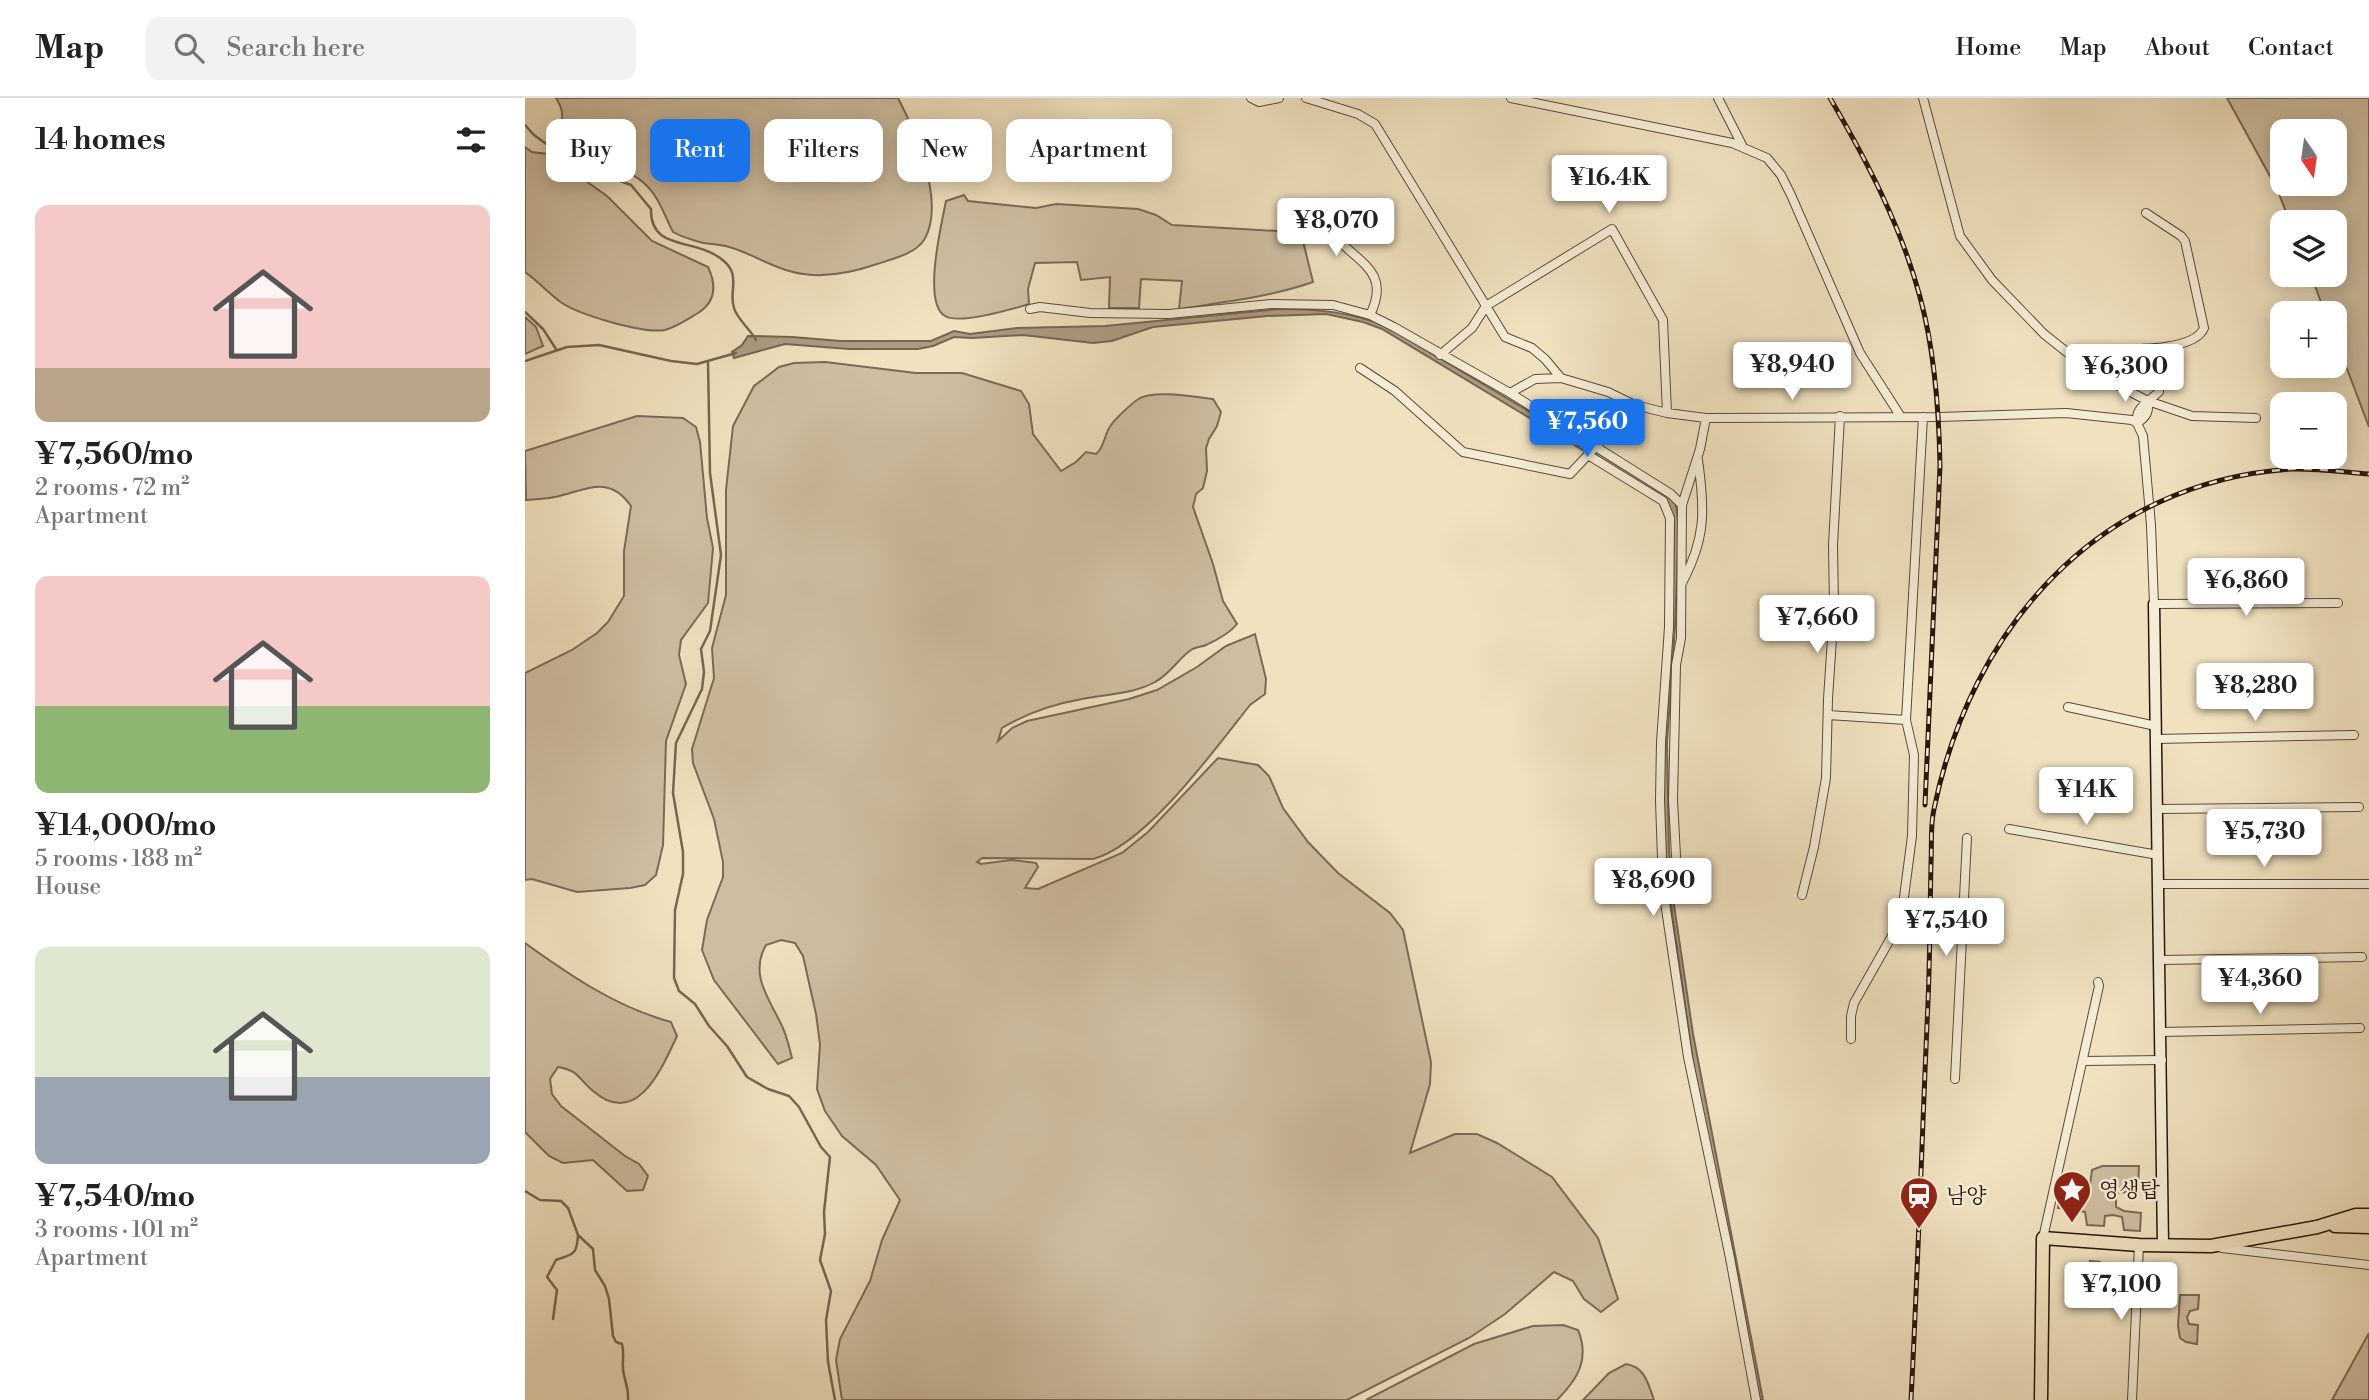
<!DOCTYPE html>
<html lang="en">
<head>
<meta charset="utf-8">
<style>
	:root { --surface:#fff; --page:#f2f2f2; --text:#222; --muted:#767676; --line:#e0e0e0; --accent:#1a73e8 }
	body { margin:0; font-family:"Libre Bodoni","Noto Serif KR",serif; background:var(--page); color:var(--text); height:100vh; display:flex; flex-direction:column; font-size:26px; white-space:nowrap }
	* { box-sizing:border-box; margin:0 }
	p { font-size:23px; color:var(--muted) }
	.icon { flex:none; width:38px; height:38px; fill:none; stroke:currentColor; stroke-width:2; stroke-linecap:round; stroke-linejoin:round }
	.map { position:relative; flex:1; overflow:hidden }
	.panel { display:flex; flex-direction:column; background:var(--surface); width:525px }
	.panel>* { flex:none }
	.guide { position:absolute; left:21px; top:21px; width:665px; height:63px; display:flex; gap:14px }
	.needle { width:46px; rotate:167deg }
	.buttons { position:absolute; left:1745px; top:21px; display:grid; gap:14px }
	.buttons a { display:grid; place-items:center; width:77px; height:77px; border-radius:14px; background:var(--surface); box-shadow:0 4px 18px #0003; font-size:35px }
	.price { position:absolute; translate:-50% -60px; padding:0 16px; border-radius:7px; background:#fff; color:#222; font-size:23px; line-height:46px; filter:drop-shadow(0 2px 4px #0008) }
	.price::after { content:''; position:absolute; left:50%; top:42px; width:21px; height:16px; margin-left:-10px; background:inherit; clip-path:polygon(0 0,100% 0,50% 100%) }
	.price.on { background:var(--accent); color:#fff }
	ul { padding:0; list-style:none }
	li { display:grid; align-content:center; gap:14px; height:371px; padding:0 35px }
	li span { display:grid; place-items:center; height:217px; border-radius:14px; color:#555 }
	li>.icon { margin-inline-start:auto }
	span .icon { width:126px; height:126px; fill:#fffc; stroke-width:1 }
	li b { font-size:30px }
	h2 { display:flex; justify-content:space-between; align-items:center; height:84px; padding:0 35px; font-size:30px }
	.pill { padding:0 24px; border-radius:14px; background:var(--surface); box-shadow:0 4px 18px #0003; font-size:24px; line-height:63px }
	.pill.on { background:var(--accent); color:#fff }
	header { display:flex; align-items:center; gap:42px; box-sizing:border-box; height:98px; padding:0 35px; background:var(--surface); border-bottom:2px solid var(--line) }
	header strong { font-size:33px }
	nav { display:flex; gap:38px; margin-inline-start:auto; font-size:24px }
	.search { width:490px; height:63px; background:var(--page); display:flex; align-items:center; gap:18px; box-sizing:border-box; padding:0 24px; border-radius:14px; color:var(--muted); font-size:26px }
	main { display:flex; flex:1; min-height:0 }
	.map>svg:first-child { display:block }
</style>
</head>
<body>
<header>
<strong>Map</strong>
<div class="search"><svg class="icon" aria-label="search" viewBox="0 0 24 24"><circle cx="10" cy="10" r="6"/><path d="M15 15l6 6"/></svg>Search here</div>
<nav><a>Home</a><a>Map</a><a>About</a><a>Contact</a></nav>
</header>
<main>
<section class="panel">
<h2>14 homes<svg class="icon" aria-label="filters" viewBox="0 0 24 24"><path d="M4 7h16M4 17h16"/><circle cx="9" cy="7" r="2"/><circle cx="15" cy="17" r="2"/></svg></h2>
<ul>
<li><span style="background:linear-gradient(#f6c9c9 75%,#b9a48a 0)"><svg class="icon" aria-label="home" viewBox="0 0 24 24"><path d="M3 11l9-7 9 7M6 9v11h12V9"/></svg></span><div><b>¥7,560/mo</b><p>2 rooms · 72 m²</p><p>Apartment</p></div></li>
<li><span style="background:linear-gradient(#f6c9c9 60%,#8fb573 0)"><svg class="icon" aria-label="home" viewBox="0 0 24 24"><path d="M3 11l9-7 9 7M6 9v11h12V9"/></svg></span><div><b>¥14,000/mo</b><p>5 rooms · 188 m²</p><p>House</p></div></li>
<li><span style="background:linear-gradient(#dfe7d0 60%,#9aa5b1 0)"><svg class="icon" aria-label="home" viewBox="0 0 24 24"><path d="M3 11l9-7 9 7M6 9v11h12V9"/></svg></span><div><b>¥7,540/mo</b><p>3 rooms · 101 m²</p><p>Apartment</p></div></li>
</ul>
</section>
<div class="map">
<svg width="1844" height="1302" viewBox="0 0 1844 1302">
	<rect width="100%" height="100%" fill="#f0e1bf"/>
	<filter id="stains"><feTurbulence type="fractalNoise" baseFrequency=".00286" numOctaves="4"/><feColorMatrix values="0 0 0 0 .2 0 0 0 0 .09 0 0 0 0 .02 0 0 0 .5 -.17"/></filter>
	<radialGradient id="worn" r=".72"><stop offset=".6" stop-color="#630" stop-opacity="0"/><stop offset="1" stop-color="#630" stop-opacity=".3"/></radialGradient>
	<path fill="#cebea1" stroke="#7b6a58" stroke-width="2" fill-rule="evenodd" d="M31,0H373C391,34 421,106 399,142C390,156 367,161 352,166C326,175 295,181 268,174C246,169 226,155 204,149C196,146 186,146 178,145C167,142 157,139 148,134C140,119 134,99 121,87C97,64 58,64 39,36C34,29 38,23 37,15C37,10 34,5 31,0Z
		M1702,0H1844V329L1810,239V215H1800L1786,177H1810V124H1765L1752,91ZM1757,33H1810V86H1757Z
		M0,49L7,54L23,56L82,98L127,143L183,169C191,186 192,203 173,215C163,221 152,229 140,232C119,236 55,217 37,205C24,196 13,183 0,174Z
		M439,97L443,103L511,110L531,106L613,111L631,117L647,127L771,134L778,143L788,184C745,199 700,204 654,211L657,183L616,181L614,210H584L585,179L556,182L552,164L510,165L503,191L504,206C487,211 434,227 420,218C397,205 417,124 421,103Z
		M0,219L11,229L18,248L0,256Z
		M300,264L391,275H437L496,293L504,306L508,336L536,373L551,364L561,354L571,356C580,349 579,336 586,327C591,320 608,304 615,300C632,292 669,299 688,301L696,314L692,328L684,341L681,350L682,373L678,390L671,396L668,409L688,466L698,503L712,526C705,535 692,542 681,547C677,549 670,549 666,552C653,561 645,576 630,584C609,596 581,596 557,601C529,606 502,615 477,630L473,643L487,630L502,623L604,601L632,592L672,569L701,548L730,536L741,581L740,596L725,607C690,651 621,747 568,761L457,760L452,764L456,766L486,762L511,765L513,769L500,790L513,791L597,755L623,734L693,660L733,667L744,678L758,710L783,744L813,775L865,815L878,832L906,964L905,986L885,1055L930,1036H952L972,1045L1027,1079L1073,1140L1093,1201L1076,1214L1059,1201L1048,1183L1029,1174L980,1216L944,1240L822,1302H317L311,1262L315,1241L345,1183L357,1142L375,1102L351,1067L317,1038L300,1013L292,991L295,946L291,916L278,858L270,845L256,842L241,847C224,877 244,900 257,928C262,938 264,949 267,960L253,966L189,882L177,852L182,822L198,779V764L189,721L168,665L167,651L189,580L187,550L201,497V392L208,328L229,288L254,269L269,265Z
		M112,318L158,320L171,329L175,344L182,420L188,450L183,505L156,542L154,557L161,586L141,643L138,747L131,777L120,787L105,790L52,794L7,781L0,782V575L47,552L72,535L83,524L99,498V453L106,408C83,375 60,393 30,399C20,401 10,401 1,402L0,353Z
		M0,845C46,878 91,909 146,924L152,938C137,970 112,1031 68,993C52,980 55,973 33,969L25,981L27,996L36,1008L100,1058L114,1066L123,1078L118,1092L102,1093L68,1062L38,1065L24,1058L0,1034Z
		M1577,1068H1614L1613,1093L1591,1095V1109L1599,1113L1616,1115L1615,1133L1599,1132L1597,1119L1588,1117L1580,1118L1579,1128L1562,1127L1560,1114L1533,1110L1535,1098L1563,1101L1567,1072Z
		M1565,1163L1575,1164L1576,1172H1591L1592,1166H1605L1602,1178L1580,1181L1566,1176Z
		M1655,1197H1674L1673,1211L1665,1213L1662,1219L1664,1226L1673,1227L1672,1246L1661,1244L1655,1240L1653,1228Z
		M1038,1227L1053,1232C1065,1261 1053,1281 1032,1302H841L949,1246L1008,1228Z
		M1844,1235V1302H1807Z
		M1101,1266C1120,1269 1123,1285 1129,1302H1058L1084,1275Z"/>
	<path fill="#ac9c83" stroke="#776654" stroke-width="2" d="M755,211C793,211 827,214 862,229L1136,392L1148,402L1151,408L1154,427L1150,529L1142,644L1144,752L1148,800L1168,936L1238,1302H1234L1169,970L1140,764L1138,643L1147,530L1149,426L1144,409L1114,386L857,231L838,224L801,216L742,218L628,229L587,243L568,245L498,237L447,240L429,239L408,248L393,251H324L260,246L209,260L207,254L217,247L223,238L267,239L316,243H406L429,233L445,236L492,230L580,228Z"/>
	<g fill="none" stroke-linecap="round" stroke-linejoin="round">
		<path stroke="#776654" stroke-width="2.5" d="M0,27L9,37L24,48L42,52L77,68L84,79L106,87L126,111C125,153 168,140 195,160C218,176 203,192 209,210C212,221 225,231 231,242
			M0,214L18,231L31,251
			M0,263L42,249L74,247L146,263L172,266L211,255
			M183,264L185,375L196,457L185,533L176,551L179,574L177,591L151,645L148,695L158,754V776L150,812L149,880L154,893L170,906L184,928L202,948L222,979L243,991L264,998L274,1009L296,1049L305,1059L299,1114L300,1136L295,1162L306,1193L301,1222L303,1264L310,1302
			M0,1093L15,1102L36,1103L43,1110L53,1137L68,1151L70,1172L80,1188L84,1201L88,1238L91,1244L97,1246C100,1257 96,1267 99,1277C101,1287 104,1292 103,1302
			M28,1221L32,1192L22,1179L31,1162C48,1156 52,1157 53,1137"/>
		<defs>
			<path id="street" d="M726,0L734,4L754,0
				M781,0L833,16L850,26L980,239L1007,250L1020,261L1036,280L1083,294L1110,307L1142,315L1181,320
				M986,0L1207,45L1242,60L1256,77L1266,97L1335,255L1376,319
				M1193,0L1218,49
				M1398,0L1435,138L1467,182L1519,236L1553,263L1586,284L1623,303L1667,318L1731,320
				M778,105C789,117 800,130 812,141C838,167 865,176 845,217
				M505,211L515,209L565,215L644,216L746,206L808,207L845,217L869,229L985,295L1010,281L1036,280
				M1573,252C1597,251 1669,255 1679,230L1660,143L1656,138L1621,115
				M915,257L947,230L961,208L1087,131L1138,222L1142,315
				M835,270L870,293L938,354L1045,376L1110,307
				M985,295L1146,396L1157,407
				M1612,325C1622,319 1624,314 1623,303L1634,294L1630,250
				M1612,325C1611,314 1615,310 1623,303
				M1063,357L1138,403L1145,420L1144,529L1136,644L1135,702L1138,791L1163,959L1205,1160L1231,1302
				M1157,485C1181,440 1180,412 1173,362
				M1543,609L1631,628
				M1303,617L1381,622
				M1631,641L1829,637
				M1633,711L1834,709
				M1484,731L1633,757
				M1151,758L1148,702L1151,567L1156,540L1157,407L1175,351L1181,320L1414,319L1541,315L1607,322L1612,325L1618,338L1626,427L1629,506L1813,505
				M1634,786H1844
				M1277,797L1289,749L1301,680L1303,601L1309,510L1308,447L1315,318
				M1635,862L1837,859
				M1636,934L1835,930
				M1326,941V918L1329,905L1376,822L1387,738L1389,657L1381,622L1398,319
				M1558,963L1637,962
				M1430,981L1442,740
				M1518,1140L1574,888L1573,884
				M1697,1150L1844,1167
				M1607,1302L1614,1147"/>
			<path id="secondary" d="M1629,506L1638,1147"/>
			<path id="primary" d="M1810,1128L1844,1129
				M1516,1302L1518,1140L1614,1147L1686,1148L1792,1129L1831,1117H1844"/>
		</defs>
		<use href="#street" stroke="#5a493a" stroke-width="10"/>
		<use href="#secondary" stroke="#28160e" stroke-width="13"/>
		<use href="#primary" stroke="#28160e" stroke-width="15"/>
		<use href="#street" stroke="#f5ecd5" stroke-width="8"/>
		<use href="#secondary" stroke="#f5ecd5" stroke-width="10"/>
		<use href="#primary" stroke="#f0e1bf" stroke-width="12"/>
		<defs>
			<path id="rail" d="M1305,0C1342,63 1376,128 1395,199C1410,254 1414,312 1415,368L1400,707
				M1386,1302C1393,1169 1397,1037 1403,904C1405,858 1405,811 1406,765C1407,748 1405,728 1409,711C1446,530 1573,384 1766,371C1791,370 1818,374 1844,376"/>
		</defs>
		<use href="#rail" stroke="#28160e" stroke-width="5"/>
		<use href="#rail" stroke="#f5ecd5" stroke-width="2.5" stroke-dasharray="8" stroke-linecap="butt"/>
	</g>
	<defs>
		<symbol id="sight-pin" viewBox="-11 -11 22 30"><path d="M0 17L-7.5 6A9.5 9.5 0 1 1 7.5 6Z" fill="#8f2418" stroke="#f5ecd5"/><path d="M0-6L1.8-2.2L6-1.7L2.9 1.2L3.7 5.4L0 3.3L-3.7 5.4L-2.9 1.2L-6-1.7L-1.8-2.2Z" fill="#fff"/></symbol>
		<symbol id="station-pin" viewBox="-11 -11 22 30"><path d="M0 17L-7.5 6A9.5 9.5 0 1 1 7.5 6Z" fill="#8f2418" stroke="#f5ecd5"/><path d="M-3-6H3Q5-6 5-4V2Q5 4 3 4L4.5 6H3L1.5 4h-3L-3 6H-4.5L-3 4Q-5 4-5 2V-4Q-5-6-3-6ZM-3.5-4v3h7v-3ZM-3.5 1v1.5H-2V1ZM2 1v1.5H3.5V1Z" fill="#fff"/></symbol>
	</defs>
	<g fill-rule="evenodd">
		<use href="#sight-pin" x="1525" y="1070" width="44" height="60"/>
		<use href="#station-pin" x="1372" y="1076" width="44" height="60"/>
	</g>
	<g text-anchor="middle" stroke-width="5" stroke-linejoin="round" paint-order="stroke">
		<g font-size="21" fill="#28160e" stroke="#f5ecd5" text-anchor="start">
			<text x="1574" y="1099">영생탑</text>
			<text x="1421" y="1105">남양</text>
		</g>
	</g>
	<rect width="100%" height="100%" filter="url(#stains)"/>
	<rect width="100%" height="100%" fill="url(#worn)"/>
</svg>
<div class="buttons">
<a><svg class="needle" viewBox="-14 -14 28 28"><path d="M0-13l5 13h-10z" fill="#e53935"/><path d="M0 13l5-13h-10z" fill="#767676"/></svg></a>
<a><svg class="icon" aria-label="layers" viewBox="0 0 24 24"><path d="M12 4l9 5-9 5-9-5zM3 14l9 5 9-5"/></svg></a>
<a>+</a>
<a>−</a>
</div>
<b class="price" style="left:1084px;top:117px">¥16.4K</b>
<b class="price" style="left:811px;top:160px">¥8,070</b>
<b class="price" style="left:1267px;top:304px">¥8,940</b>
<b class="price" style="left:1600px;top:306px">¥6,300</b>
<b class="price on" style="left:1062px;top:361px">¥7,560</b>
<b class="price" style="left:1721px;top:520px">¥6,860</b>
<b class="price" style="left:1292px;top:557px">¥7,660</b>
<b class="price" style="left:1730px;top:625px">¥8,280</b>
<b class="price" style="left:1561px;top:729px">¥14K</b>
<b class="price" style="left:1739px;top:771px">¥5,730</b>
<b class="price" style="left:1128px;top:820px">¥8,690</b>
<b class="price" style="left:1421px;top:860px">¥7,540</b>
<b class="price" style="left:1735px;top:918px">¥4,360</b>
<b class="price" style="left:1596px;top:1224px">¥7,100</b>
<div class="guide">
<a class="pill">Buy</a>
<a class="pill on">Rent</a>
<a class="pill">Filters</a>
<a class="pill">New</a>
<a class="pill">Apartment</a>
</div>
</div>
</main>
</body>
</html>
